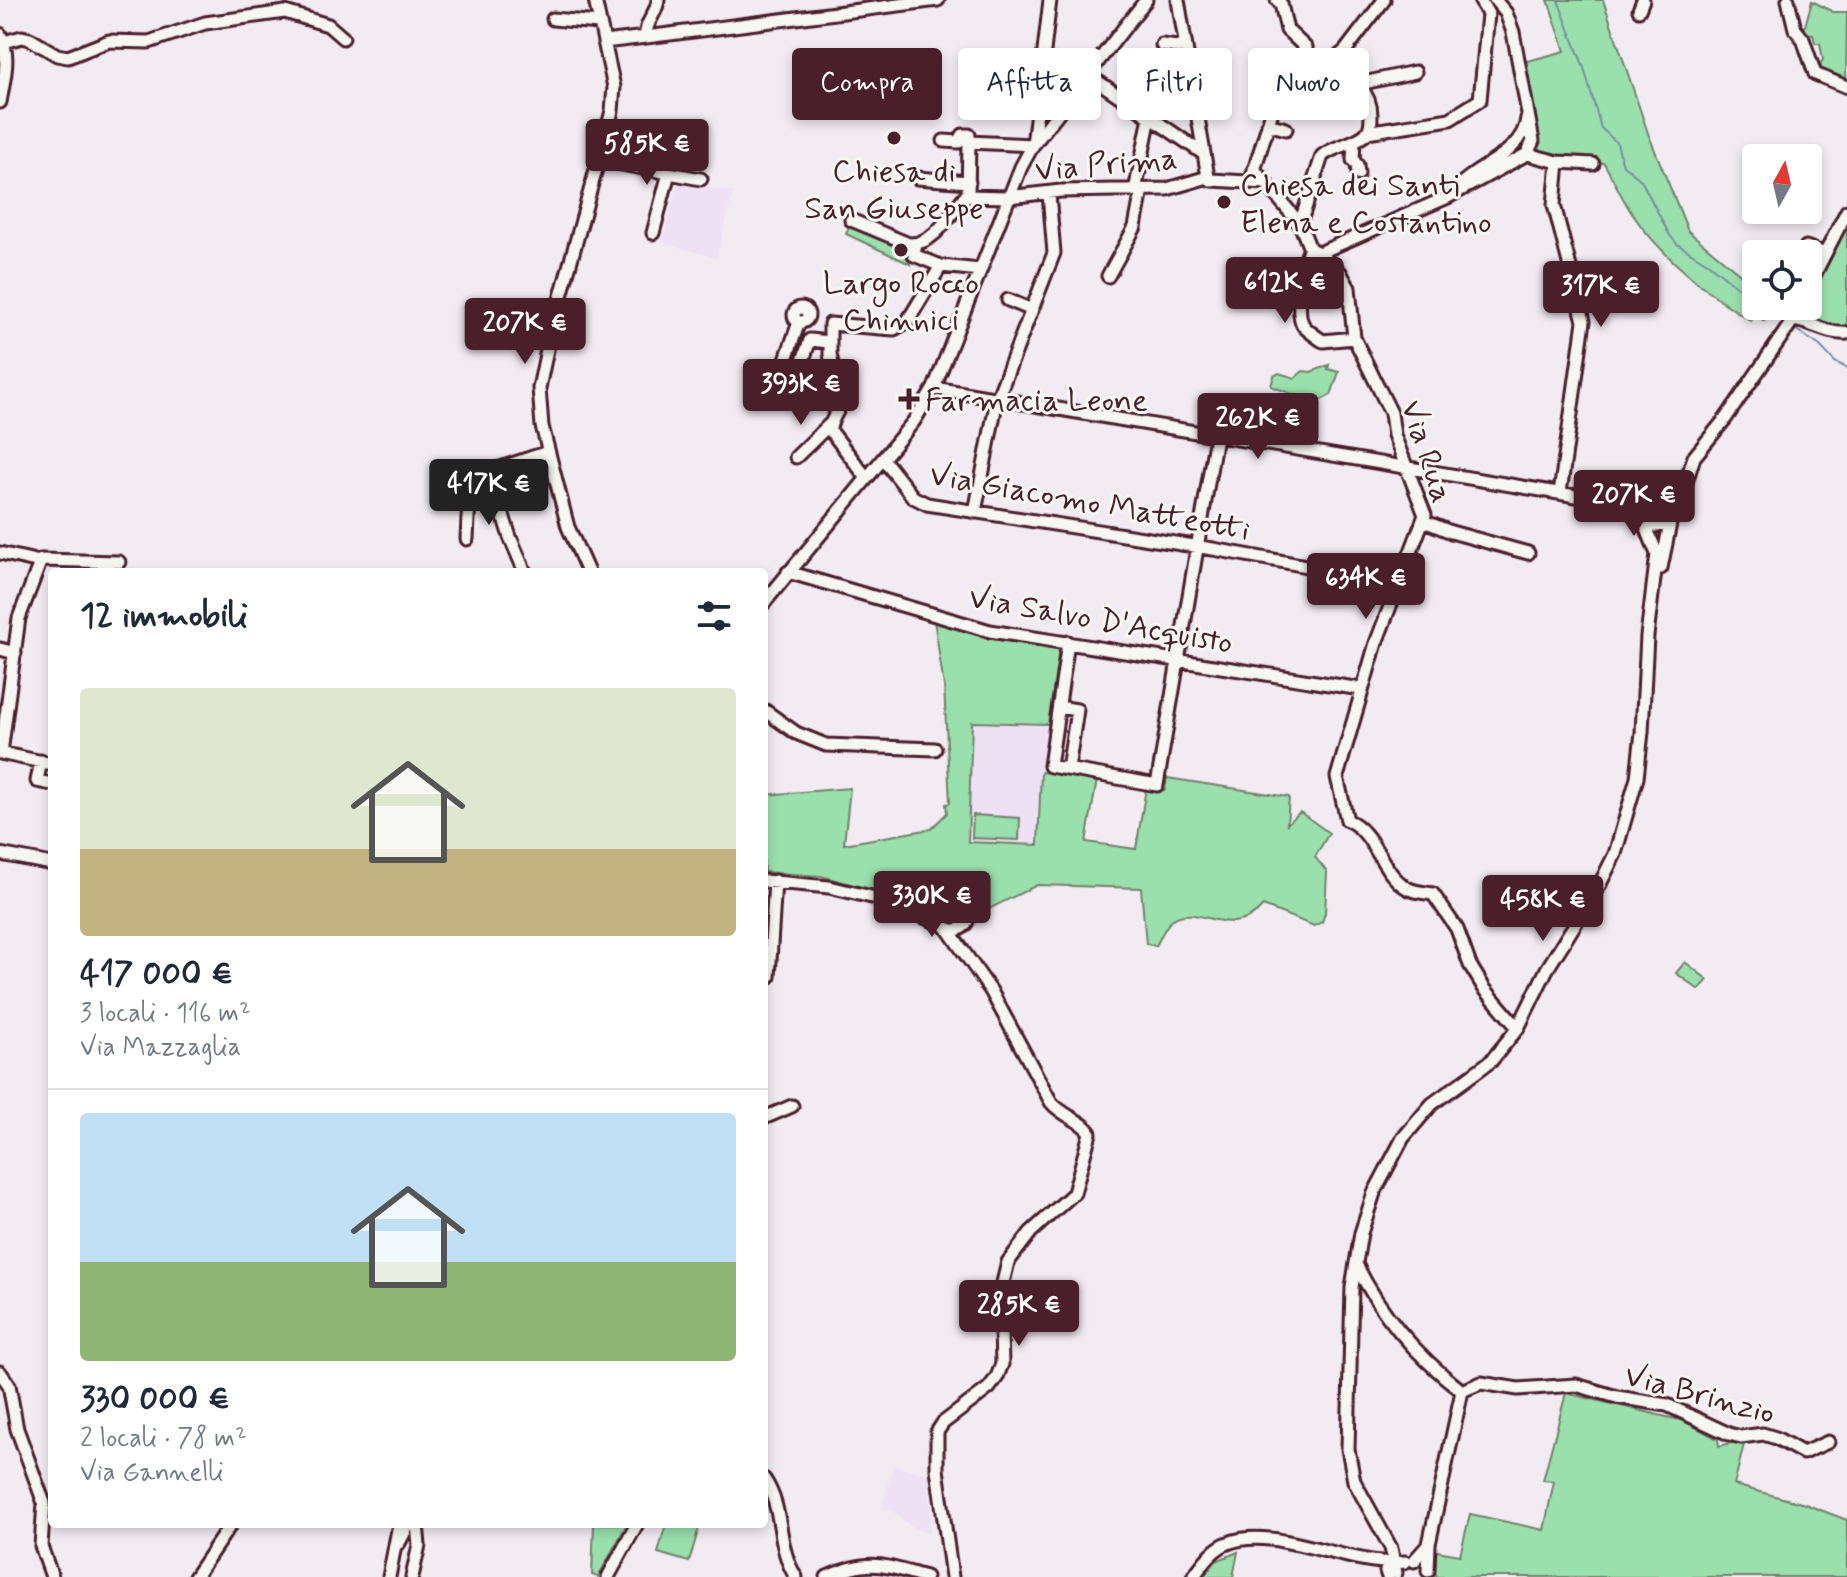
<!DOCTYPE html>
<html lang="it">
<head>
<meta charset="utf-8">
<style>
	:root { --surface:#fff; --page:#f2f2f3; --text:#1f2937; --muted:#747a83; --line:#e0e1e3; --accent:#4a1f2b }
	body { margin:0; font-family:Mynerve,sans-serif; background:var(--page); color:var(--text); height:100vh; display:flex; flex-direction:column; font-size:30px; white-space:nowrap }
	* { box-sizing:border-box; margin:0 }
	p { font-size:26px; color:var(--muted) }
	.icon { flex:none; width:44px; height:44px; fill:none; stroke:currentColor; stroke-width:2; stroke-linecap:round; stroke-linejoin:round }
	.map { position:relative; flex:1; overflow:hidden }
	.drawer { position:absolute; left:48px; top:568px; width:720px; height:960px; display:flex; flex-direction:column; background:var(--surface); border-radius:8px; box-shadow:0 4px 12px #0003 }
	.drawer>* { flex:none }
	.hud { position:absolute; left:792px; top:48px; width:760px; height:72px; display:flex; gap:16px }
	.needle { width:52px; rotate:8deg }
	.fabs { position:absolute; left:1742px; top:144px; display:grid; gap:16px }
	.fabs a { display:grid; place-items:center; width:80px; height:80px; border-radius:8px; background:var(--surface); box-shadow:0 4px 12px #0003; font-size:40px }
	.price { position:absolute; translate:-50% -68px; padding:0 18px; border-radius:8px; background:var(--accent); color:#fff; font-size:26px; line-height:52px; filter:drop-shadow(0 2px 4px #0008) }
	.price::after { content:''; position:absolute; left:50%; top:48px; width:24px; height:18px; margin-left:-12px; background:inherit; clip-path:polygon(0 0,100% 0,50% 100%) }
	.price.selected { background:#222; color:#fff }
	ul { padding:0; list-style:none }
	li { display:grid; align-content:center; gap:16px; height:424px; padding:0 32px }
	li+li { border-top:2px solid var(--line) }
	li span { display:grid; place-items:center; height:248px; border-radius:8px; color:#555 }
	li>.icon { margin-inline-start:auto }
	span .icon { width:144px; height:144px; fill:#fffc; stroke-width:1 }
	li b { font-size:34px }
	h2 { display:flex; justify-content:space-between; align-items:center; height:96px; padding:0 32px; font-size:34px }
	.tag { padding:0 28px; border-radius:8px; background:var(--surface); box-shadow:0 4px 12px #0003; font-size:28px; line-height:72px }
	.tag.selected { background:var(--accent); color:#fff }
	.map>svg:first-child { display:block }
</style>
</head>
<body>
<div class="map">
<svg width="1847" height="1577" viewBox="0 0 1847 1577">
	<rect width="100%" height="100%" fill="#f2ecf2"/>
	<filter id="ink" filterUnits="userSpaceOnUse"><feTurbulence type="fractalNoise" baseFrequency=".0125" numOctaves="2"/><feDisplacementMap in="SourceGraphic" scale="16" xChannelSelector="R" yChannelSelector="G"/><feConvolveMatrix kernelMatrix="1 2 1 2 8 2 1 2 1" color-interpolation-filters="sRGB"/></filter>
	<g filter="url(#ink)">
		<path fill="#ede1f3" d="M678,183L733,192L717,258L662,243Z
			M972,721L1048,724L1041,772L1038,845L968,843Z
			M893,1466L930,1474V1534L914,1529L894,1512L881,1509Z"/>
		<path fill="#9ae0ad" stroke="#72806c" stroke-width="2" d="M1548,0H1603L1649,136L1688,231L1756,287V306L1775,308L1764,321L1756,314L1751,321C1706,292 1661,257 1631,212C1621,196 1613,179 1604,163L1544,154L1538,148L1524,62L1565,51Z
			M1812,1L1833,12H1847L1846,80L1818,73L1826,71L1821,68L1820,64L1823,60L1820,43H1815L1813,34L1803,33Z
			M1847,218V330L1824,328L1797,313L1801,306H1808V293Z
			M850,225L905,250L910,264L846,234Z
			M1329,365L1328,369L1339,372L1331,395L1315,403L1271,386L1274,376L1279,373L1295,378L1303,371L1311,372Z
			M934,620L987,638L1059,649L1048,724L972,722L968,842L1038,845L1041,772L1097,780L1086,842L1136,849L1146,788L1165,790L1167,778L1289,797L1287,824L1300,812L1329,833L1315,857L1327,872L1325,913L1322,922L1314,926L1263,906C1231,943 1199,902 1173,919C1166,924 1160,938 1156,946L1146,944L1141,888L1037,885L979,914L972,900L962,891H947L935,897L913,901L821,876L764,872V795L850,788L844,844L931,829L947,813L946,804L950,803L944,686Z
			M973,815L1020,818L1019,840L972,838Z
			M1685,962L1708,980L1699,990L1676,973Z
			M1566,1393L1684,1421L1718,1439L1719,1446L1745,1440L1734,1485L1805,1504L1847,1520V1577H1437L1430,1559L1431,1550L1460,1555L1470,1514L1544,1530L1554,1481L1543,1480Z
			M594,1524H627L598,1577L592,1575Z
			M666,1524H700L689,1562L658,1553Z
			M1238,1552L1233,1577H1203L1216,1561Z"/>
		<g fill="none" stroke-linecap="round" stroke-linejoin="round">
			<path stroke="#738fa1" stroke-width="2" d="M1558,0L1584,68L1601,128L1617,143L1623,165L1641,180L1669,234L1677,244L1709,264L1756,302
				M1761,306L1786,324
				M1792,327L1820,346L1835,362L1847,368"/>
			<defs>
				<path id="minor" d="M658,0C657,13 644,24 646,37L938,0
					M1178,0L1208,177L1211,180L1266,183
					M1788,0L1795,29L1803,39L1815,74L1847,87
					M1639,10L1643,0
					M553,19L599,23
					M0,34C11,55 4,79 0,102
					M4,42L22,37L30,39L57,55L68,57L109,41L149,42L205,23L285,12L328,25L343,38
					M604,42L646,37
					M1162,45L1185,48
					M1296,66L1324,68L1345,51L1384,0
					M1087,74L1204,154
					M1360,87L1368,82L1415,72
					M1268,124L1286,129
					M1367,132L1450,119L1480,100L1488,14L1480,0
					M944,141L959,142L963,135H969V142
					M1354,141L1353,160L1357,165L1358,174
					M969,142L1033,145L1050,0
					M1527,154L1558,162L1593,164
					M600,160L701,179
					M1558,162L1554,205L1584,321L1560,493
					M1254,169L1300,224L1310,249L1319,253L1448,197L1527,154L1533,141L1513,32L1506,13L1495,0
					M1253,174L1281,82L1290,69L1296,66L1306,48L1287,30L1281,4L1277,0
					M917,178L969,182
					M1460,185C1482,164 1524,152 1527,118
					M1135,191L1150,117
					M968,197L969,142
					M851,220L909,244C935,245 950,214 965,196L1008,197L1061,191L1167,189L1208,177
					M1300,224L1322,156C1335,145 1354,145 1367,133C1371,128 1371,121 1371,115C1371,90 1350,76 1331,62
					M653,233L669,173
					M916,244L914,255L941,266
					M1806,247L1825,254
					M1310,249C1303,261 1295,312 1303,325C1307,331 1317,337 1323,341L1354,338
					M1319,253L1340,272L1349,288L1354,338L1391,413L1394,435L1425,515L1376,643L1337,777L1347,820C1376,832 1379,871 1407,888C1414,892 1426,893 1433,894L1457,929L1470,965L1484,988L1518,1028
					M1108,276L1135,227L1142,190
					M1808,287L1847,211
					M1008,300L1032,310
					M794 315a7 7 0 1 1 14 0a7 7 0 1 1-14 0Z
					M1793,320C1812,322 1827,335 1847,333
					M799,322L784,365L788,371L794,373L800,369L810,340L829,342
					M934,388L1588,498L1626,509L1639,517
					M796,457L830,424
					M883,459L913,497L927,504L1213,549L1400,583
					M489,471L510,537L525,572
					M866,477L830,430C830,419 839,413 840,402L830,354V324L894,329L907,322L941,266L980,270
					M1638 509a17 17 0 1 1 34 0a17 17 0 1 1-34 0Z
					M1654,492L1676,485L1688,474
					M975,512L997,399L1054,253L1049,194
					M1670,519L1678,508L1694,457L1726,418L1793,320L1798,306
					M1424,521L1451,532L1528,553
					M467,539L470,478L548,452
					M0,553L40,562
					M1661,568L1672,514
					M588,572L568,527L542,426L539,388L549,340L612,111L614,87L595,0
					M788,572L990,631L1361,689
					M764,603L914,421L934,388L1021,167L1033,145L1146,0
					M1068,642L1050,766L1157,785L1216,436
					M0,649L15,653
					M1059,707L1077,710L1068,769
					M764,710L796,733L826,745L935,749
					M0,753L52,764
					M1,753L19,618L41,560L119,562
					M41,761L37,781L52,784
					M0,854L52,864
					M764,881L829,887L914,907L954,901
					M940 916a14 14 0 1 1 28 0a14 14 0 1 1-28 0Z
					M907,910L943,925
					M947,928L991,991L1051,1102C1063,1117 1083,1120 1090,1133L1074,1193L1031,1232L1008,1262L1000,1295L1002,1364L997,1377L989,1388L943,1423L937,1432V1469L952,1577
					M769,977L775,881
					M764,1118L792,1106
					M1356,1264C1381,1316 1417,1356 1462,1391
					M0,1372L9,1385L17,1429L44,1503L41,1546L52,1577
					M1462,1391L1481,1383L1518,1389L1576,1385L1617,1397L1667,1405L1729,1434L1741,1437L1763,1434L1776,1438L1803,1453L1828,1442
					M764,1479C785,1510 776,1547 796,1577
					M399,1543L409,1524
					M1414,1561L1429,1544
					M1386,1571L1388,1577
					M1428,1571L1429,1544L1462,1391
					M1396,1573L1391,1548L1354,1481L1348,1449L1352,1287L1361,1233L1374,1193L1403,1138L1432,1104L1491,1061L1518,1028L1547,969L1600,884L1615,854L1637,778L1642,732L1647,636L1657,554L1645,524
					M195,1577L231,1524
					M389,1577L399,1524
					M412,1577L419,1545L417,1524
					M608,1577L637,1524
					M827,1577C871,1558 882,1565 926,1577
					M1193,1577C1203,1564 1212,1549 1228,1543C1274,1524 1350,1568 1405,1562"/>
			</defs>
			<use href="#minor" stroke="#4a1f2b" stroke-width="17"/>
			<use href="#minor" stroke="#f6f6f2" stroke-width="11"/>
		</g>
	</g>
	<g fill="#4a1f2b" stroke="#f6f6f2" stroke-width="3">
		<circle cx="894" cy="138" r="8"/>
		<circle cx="1224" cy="202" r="8"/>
		<circle cx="901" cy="250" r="8"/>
		<path d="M905 387h8v8h8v8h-8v8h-8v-8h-8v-8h8z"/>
	</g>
	<g text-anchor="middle" stroke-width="6" stroke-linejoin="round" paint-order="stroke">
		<g font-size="32" fill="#4a1f2b" stroke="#f6f6f2">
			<text transform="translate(1106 163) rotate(-5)" y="11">Via Prima</text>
			<text transform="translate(1428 451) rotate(72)" y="11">Via Rua</text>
			<text transform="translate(1090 501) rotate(10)" y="11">Via Giacomo Matteotti</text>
			<text transform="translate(1101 619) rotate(10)" y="11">Via Salvo D'Acquisto</text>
			<text transform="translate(1700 1393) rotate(15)" y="11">Via Brinzio</text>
		</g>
		<g font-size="32" fill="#4a1f2b" stroke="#f6f6f2">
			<text x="894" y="181">Chiesa di<tspan x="894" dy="37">San Giuseppe</tspan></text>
			<text x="1240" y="195" text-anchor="start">Chiesa dei Santi<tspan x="1240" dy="37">Elena e Costantino</tspan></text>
			<text x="901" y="293">Largo Rocco<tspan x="901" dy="37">Chinnici</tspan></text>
			<text x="925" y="410" text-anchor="start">Farmacia Leone</text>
		</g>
	</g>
</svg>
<div class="fabs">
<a><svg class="needle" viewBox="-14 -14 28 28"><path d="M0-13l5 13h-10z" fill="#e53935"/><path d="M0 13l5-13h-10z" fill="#747a83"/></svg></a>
<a><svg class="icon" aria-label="locate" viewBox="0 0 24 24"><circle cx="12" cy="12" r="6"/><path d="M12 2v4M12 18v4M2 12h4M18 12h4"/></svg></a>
</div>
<b class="price" style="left:647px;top:187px">585K €</b>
<b class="price" style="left:1285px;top:325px">612K €</b>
<b class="price" style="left:1601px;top:329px">317K €</b>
<b class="price" style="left:525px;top:366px">207K €</b>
<b class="price" style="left:801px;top:427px">393K €</b>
<b class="price" style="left:1258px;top:461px">262K €</b>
<b class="price selected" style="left:489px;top:527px">417K €</b>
<b class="price" style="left:1634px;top:538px">207K €</b>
<b class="price" style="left:1366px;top:621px">634K €</b>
<b class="price" style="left:932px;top:939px">330K €</b>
<b class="price" style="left:1543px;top:943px">458K €</b>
<b class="price" style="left:1019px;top:1348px">285K €</b>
<div class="hud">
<a class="tag selected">Compra</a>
<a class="tag">Affitta</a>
<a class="tag">Filtri</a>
<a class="tag">Nuovo</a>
</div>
<section class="drawer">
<h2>12 immobili<svg class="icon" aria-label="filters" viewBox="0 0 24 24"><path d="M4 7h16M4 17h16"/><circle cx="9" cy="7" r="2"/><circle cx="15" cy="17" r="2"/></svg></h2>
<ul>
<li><span style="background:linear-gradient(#dfe7d0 65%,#c2b280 0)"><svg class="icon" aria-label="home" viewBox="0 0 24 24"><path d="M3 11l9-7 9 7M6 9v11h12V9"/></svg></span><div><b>417 000 €</b><p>3 locali · 116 m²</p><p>Via Mazzaglia</p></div></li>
<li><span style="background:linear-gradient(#bfe0f5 60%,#8fb573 0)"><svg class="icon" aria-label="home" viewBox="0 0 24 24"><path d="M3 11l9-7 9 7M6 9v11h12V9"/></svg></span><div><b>330 000 €</b><p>2 locali · 78 m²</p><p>Via Gannelli</p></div></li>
</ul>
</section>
</div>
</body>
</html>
